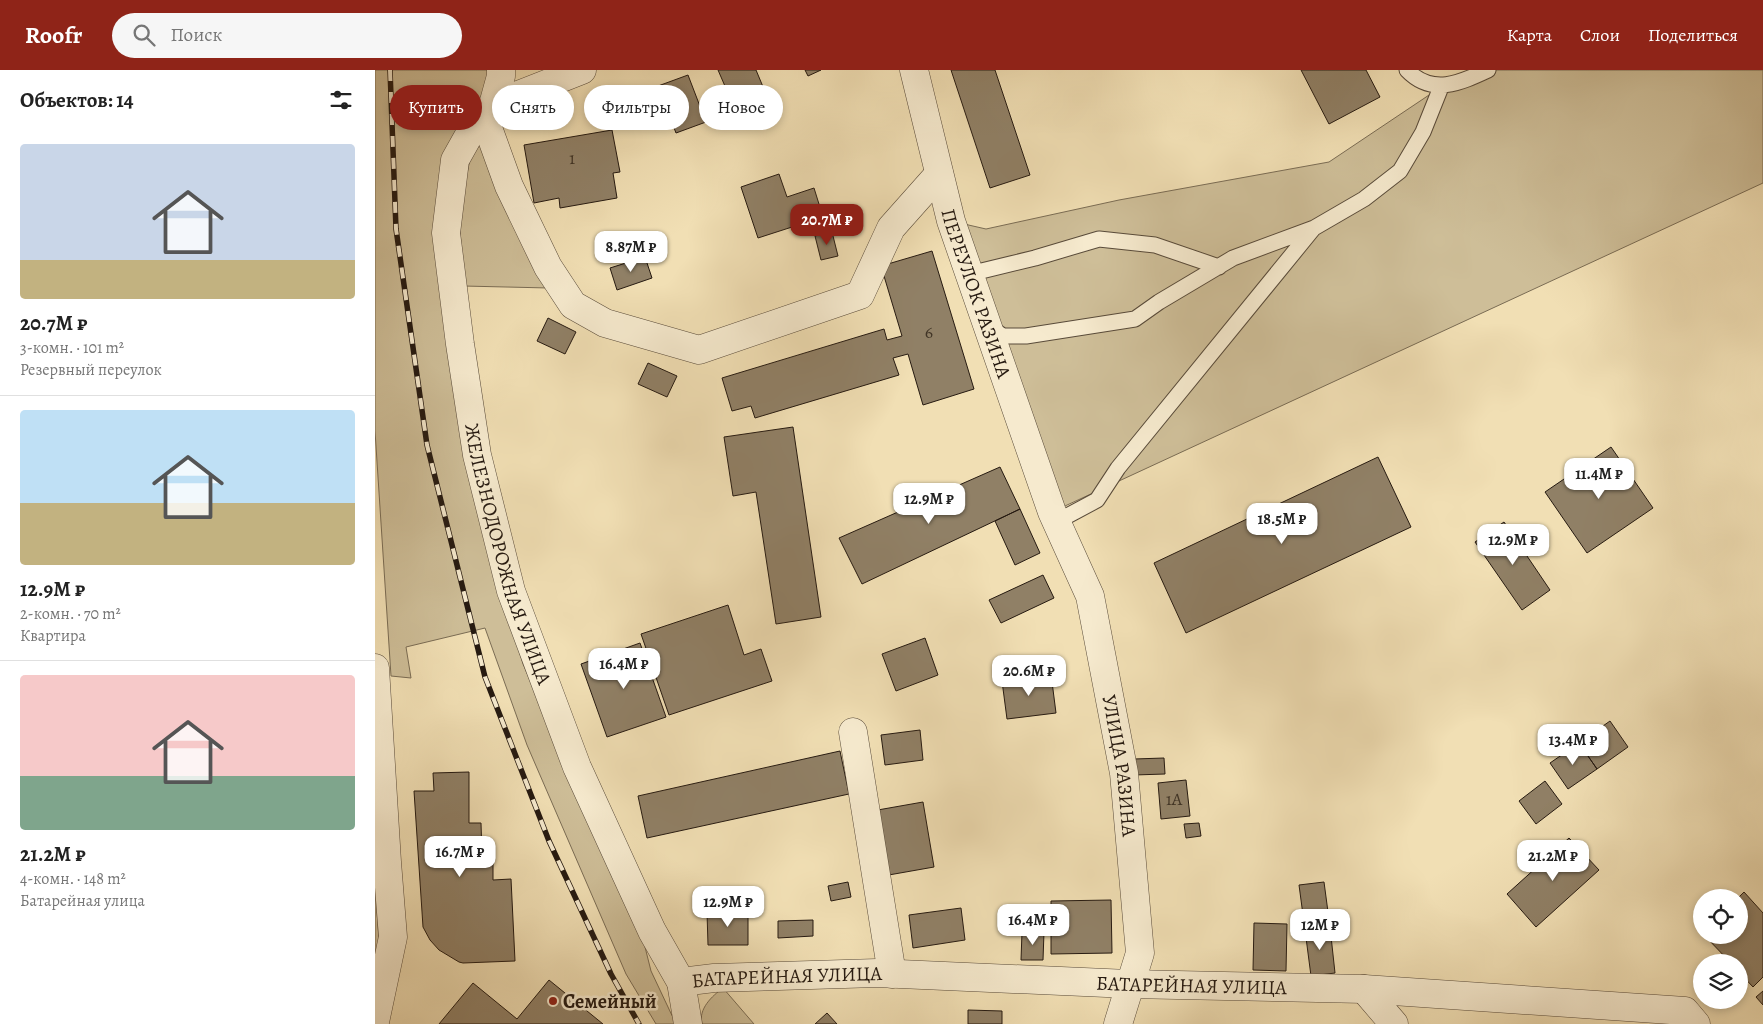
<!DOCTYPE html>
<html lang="ru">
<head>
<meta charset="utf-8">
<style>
	:root { --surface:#fff; --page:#f6f6f6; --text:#222; --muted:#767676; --line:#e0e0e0; --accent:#8f2418 }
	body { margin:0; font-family:Alegreya,serif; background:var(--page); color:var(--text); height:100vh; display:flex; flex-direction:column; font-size:19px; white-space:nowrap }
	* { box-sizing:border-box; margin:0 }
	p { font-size:16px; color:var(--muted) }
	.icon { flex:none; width:28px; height:28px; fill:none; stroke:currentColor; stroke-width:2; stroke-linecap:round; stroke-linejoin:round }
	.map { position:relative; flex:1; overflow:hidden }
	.drawer { display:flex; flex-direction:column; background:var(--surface); width:375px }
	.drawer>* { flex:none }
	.guide { position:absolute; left:15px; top:15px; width:475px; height:45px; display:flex; gap:10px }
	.controls { position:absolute; left:1318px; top:819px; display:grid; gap:10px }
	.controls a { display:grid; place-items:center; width:55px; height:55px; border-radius:50%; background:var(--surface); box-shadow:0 2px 8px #0003; font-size:25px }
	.price { position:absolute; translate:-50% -42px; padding:0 11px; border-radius:10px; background:#fff; color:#222; font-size:16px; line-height:32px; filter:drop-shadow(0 1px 2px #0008) }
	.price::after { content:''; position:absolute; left:50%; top:30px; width:15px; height:11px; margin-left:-8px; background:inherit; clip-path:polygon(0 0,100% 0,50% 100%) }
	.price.current { background:var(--accent); color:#fff }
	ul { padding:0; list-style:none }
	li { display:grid; align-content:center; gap:10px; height:265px; padding:0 20px }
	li+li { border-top:1px solid var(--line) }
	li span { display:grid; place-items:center; height:155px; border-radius:5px; color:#555 }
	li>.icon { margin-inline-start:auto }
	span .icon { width:90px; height:90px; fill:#fffc; stroke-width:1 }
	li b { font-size:21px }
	h2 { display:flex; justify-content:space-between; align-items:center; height:60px; padding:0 20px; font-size:21px }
	.chip { padding:0 18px; border-radius:22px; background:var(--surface); box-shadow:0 2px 8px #0003; font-size:18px; line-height:45px }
	.chip.current { background:var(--accent); color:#fff }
	header { display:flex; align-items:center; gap:30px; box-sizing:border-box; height:70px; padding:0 25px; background:var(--accent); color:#fff }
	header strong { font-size:24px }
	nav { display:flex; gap:28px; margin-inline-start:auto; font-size:18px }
	.search { width:350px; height:45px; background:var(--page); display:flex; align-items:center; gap:12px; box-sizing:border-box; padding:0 18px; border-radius:28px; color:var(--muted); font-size:19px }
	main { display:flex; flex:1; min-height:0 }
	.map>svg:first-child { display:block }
</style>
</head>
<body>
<header>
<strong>Roofr</strong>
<div class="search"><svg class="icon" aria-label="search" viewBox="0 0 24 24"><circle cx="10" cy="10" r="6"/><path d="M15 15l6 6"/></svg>Поиск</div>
<nav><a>Карта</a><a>Слои</a><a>Поделиться</a></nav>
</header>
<main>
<section class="drawer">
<h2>Объектов: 14<svg class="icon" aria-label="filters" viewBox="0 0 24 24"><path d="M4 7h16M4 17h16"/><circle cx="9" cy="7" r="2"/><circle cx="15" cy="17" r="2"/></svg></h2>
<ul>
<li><span style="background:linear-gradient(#c9d6e8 75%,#c2b280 0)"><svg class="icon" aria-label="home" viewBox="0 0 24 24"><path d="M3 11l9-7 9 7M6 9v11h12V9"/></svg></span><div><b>20.7M ₽</b><p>3-комн. · 101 m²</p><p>Резервный переулок</p></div></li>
<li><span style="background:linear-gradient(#bfe0f5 60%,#c2b280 0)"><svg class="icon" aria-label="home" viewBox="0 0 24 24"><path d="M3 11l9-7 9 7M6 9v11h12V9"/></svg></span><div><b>12.9M ₽</b><p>2-комн. · 70 m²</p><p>Квартира</p></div></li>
<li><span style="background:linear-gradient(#f6c9c9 65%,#7fa58c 0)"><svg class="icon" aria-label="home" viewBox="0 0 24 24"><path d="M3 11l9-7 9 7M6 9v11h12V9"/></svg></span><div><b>21.2M ₽</b><p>4-комн. · 148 m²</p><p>Батарейная улица</p></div></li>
</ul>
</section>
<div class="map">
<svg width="1388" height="954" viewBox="0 0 1388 954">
	<rect width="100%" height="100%" fill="#f1dfb4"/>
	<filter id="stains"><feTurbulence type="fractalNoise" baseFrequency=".004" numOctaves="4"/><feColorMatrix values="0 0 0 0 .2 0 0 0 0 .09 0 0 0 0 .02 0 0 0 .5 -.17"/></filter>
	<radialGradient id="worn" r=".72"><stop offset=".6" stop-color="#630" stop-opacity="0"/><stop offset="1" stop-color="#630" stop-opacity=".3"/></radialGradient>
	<path fill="#cebe98" stroke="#7a6c54" d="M0,0H118L65,131L130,533L148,594L269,873L276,901L301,954H281L251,904L152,675L110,558L31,577L36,608L16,606L0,361Z
		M1113,0H1388V113L677,442L576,151L611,159L744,130L954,92L1066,17Z
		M105,75L174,218L88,216L84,140L96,85Z
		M0,809L5,887L0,897Z
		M348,918L379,954H327C323,939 337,926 348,918Z"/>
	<path fill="#908066" stroke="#261a11" d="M343,0H381L391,24L359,37Z
		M430,0H446L433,6Z
		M576,0H620L655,105L615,118Z
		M926,0H991L1005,27L954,54Z
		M313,5L331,52L301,63L283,16Z
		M237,60L245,102L238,103L242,128L185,138L184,128L159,133L149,75Z
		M404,104L412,127L439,118L448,147L383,168L366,117Z
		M457,162L463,186L446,190L440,166Z
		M557,181L599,319L548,335L533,284L518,288L524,305L380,348L376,336L357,341L347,308L509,259L512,270L527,266L506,196Z
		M270,187L277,208L242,220L235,198Z
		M173,248L201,262L190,284L162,271Z
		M273,293L302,306L292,327L263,314Z
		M418,357L446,547L401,554L381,422L358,426L349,367Z
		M1236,377L1278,438L1212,483L1170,422Z
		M1003,387L1036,457L811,563L779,493Z
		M625,397L645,439L487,514L464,468Z
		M645,439L665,483L640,495L620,451Z
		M1129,452L1175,520L1147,540L1100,472Z
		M668,505L679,528L626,553L614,530Z
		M353,535L369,585L386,579L397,611L294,645L266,564Z
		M550,568L563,605L521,621L507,584Z
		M265,573L291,647L232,667L206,594Z
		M676,604L681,643L632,649L627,611Z
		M1235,651L1253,677L1222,699L1204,673Z
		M545,660L548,690L510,695L506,665Z
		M1204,673L1222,699L1193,719L1175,693Z
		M465,681L474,724L272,768L263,726Z
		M789,688L790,704L759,705V689Z
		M94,702V753H106L107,786L118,785V810L136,809L140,891L88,893L84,892L64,880L55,870L48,857L39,721H59L58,703Z
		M811,710L815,746L786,749L783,713Z
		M1170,711L1187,734L1161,754L1144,731Z
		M548,732L559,797L508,806L497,741Z
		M824,753L826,766L811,768L809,754Z
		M1194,768L1224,800L1161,857L1132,824Z
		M473,812L476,827L456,831L453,816Z
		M949,812L955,857L930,860L924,815Z
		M1369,822L1388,843V907L1378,917L1364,902V892H1355L1329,865H1364L1363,828Z
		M736,830L737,883L676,884V831Z
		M586,838L590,870L538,878L534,845Z
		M332,842H373V875H333Z
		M438,850V866L403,868V851Z
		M879,853L912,854L911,901L878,900Z
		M955,857L960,903L936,906L930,860Z
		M647,862H669L668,890H646Z
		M174,910L228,954H64L98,913L142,949Z
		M1388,921V935L1381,927Z
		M593,940L627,941V954H593Z
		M452,943L462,954H440Z"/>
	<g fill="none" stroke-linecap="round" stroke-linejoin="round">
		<defs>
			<path id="lane" d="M1032,0C1057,26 1085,13 1113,0
				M594,204L660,188L724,169L780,175L844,197
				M614,257L628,266H651L760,249L784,232L858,188L939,158L989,129L1025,101L1048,62L1066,17
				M681,452L722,430L743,398L938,159"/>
			<g id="street">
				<path id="s1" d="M126,0V6L118,35L103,49L80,90L71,163L85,274L102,385L136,521L202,697L277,861L306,912L313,954"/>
				<path id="s2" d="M539,0L576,151L677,442L715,526L749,703L765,883L743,954"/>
				<path d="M118,35L207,0"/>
				<path d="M108,44L134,116L173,197L198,235L230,253L324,280L485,225L516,158L564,104"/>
				<path d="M0,598L12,792L18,867L0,952"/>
				<path d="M478,662L517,904"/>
				<path id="s3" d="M306,912L339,908L502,903L754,914L989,919L1310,941L1321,954"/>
				<path d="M989,919L1019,954"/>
			</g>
		</defs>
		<use href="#lane" stroke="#594b3a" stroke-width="17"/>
		<use href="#street" stroke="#594b3a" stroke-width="29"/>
		<use href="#lane" stroke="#f6eace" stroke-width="15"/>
		<use href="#street" stroke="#f6eace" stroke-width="28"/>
		<defs>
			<path id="rail" d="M15,0L21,159L52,375L110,607L174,771L236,904L264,954"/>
		</defs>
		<use href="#rail" stroke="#261a11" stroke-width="5.5"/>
		<use href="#rail" stroke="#f6eace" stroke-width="4" stroke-dasharray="11" stroke-linecap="butt"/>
	</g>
	<circle fill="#8f2418" stroke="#f6eace" stroke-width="2" cx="178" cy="931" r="5"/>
	<g text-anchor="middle" stroke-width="5" stroke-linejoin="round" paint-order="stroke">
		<g font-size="18" fill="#403426">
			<text x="197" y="94">1</text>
			<text x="554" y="268">6</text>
			<text x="799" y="735">1А</text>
		</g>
		<g font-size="20" fill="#261a11" stroke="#f6eace">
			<text dy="7" stroke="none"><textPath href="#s2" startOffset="232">ПЕРЕУЛОК РАЗИНА</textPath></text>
			<text dy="7" stroke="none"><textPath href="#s1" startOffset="505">ЖЕЛЕЗНОДОРОЖНАЯ УЛИЦА</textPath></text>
			<text dy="7" stroke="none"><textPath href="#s2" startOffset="728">УЛИЦА РАЗИНА</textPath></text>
			<text dy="7" stroke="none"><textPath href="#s3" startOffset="106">БАТАРЕЙНАЯ УЛИЦА</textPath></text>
			<text dy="7" stroke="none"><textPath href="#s3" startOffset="511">БАТАРЕЙНАЯ УЛИЦА</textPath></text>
		</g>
		<g font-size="20" font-weight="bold" fill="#261a11" stroke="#f6eace" text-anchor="start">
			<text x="188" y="938">Семейный</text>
		</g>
	</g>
	<rect width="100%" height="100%" filter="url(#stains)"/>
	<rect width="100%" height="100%" fill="url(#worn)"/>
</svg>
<div class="controls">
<a><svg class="icon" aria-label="locate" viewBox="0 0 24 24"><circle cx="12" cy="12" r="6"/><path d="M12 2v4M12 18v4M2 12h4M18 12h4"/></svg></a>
<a><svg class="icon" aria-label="layers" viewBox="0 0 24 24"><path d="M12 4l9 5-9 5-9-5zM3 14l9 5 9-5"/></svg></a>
</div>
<b class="price current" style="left:452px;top:176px">20.7M ₽</b>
<b class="price" style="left:256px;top:203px">8.87M ₽</b>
<b class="price" style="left:1224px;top:430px">11.4M ₽</b>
<b class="price" style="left:554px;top:455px">12.9M ₽</b>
<b class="price" style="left:907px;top:475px">18.5M ₽</b>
<b class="price" style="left:1138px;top:496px">12.9M ₽</b>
<b class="price" style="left:249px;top:620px">16.4M ₽</b>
<b class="price" style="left:654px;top:627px">20.6M ₽</b>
<b class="price" style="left:1198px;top:696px">13.4M ₽</b>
<b class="price" style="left:85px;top:808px">16.7M ₽</b>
<b class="price" style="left:1178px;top:812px">21.2M ₽</b>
<b class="price" style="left:353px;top:858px">12.9M ₽</b>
<b class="price" style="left:658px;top:876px">16.4M ₽</b>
<b class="price" style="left:945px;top:881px">12M ₽</b>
<div class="guide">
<a class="chip current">Купить</a>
<a class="chip">Снять</a>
<a class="chip">Фильтры</a>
<a class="chip">Новое</a>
</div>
</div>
</main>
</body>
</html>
